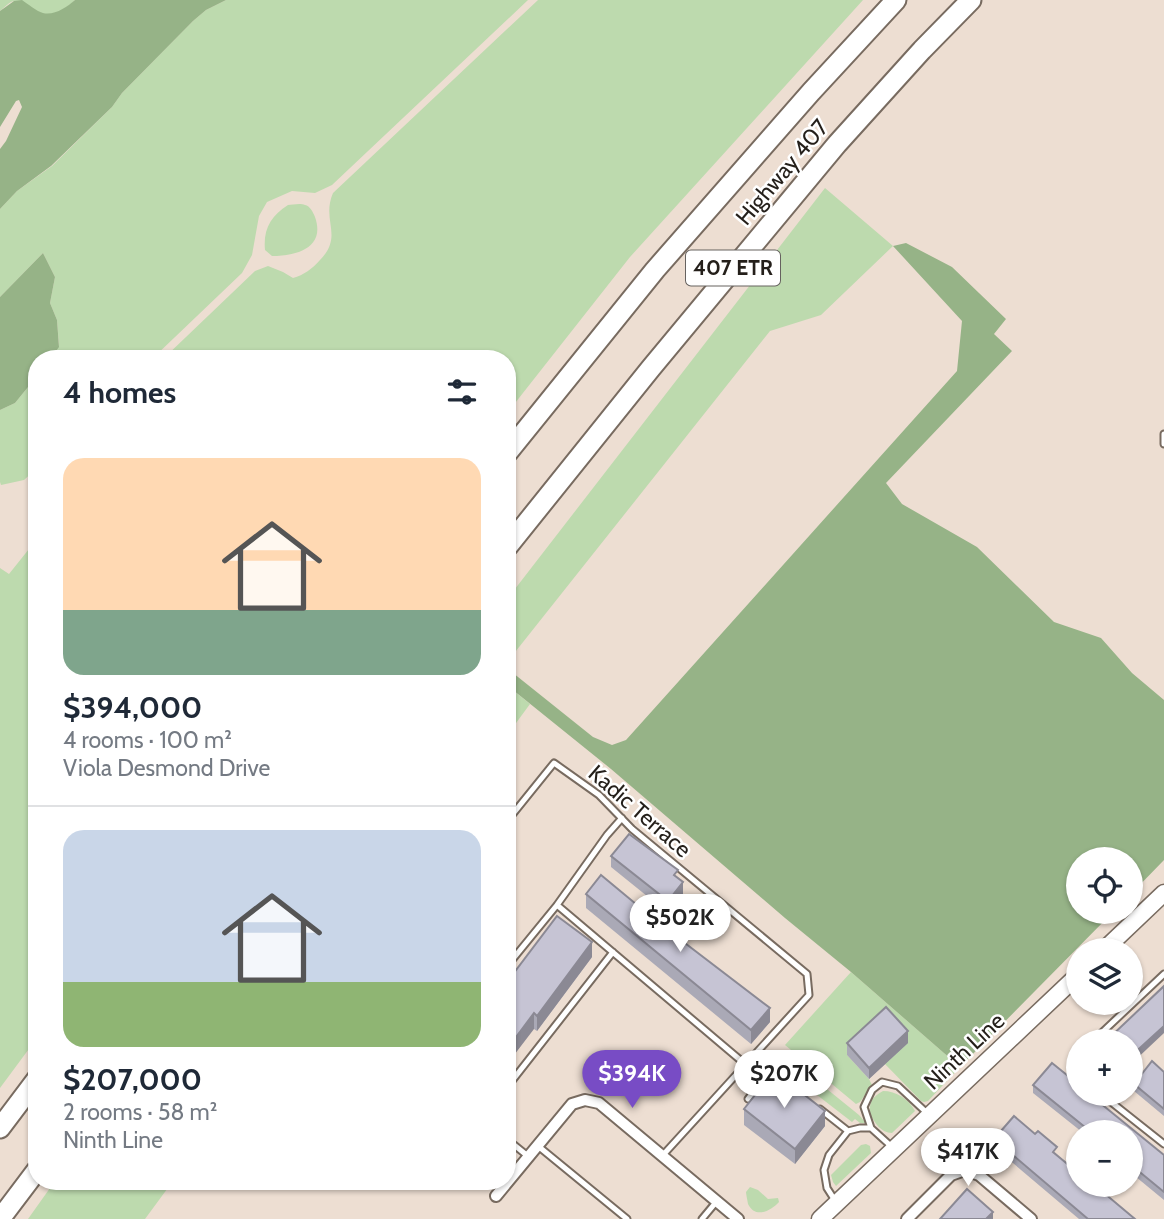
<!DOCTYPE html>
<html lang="en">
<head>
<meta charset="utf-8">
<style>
	:root { --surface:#fff; --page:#f2f2f3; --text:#1f2937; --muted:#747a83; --line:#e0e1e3; --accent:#784cc5 }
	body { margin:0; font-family:Cabin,sans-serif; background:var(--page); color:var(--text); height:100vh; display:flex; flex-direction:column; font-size:26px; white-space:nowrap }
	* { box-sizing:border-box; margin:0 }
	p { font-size:23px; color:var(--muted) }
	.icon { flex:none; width:38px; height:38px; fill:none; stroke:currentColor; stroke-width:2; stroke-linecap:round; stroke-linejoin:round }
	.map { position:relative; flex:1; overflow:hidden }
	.side { position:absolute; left:28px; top:350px; width:488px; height:840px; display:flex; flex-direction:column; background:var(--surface); border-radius:28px; box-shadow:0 2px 5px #0004 }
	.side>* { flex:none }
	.controls { position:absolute; left:1066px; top:847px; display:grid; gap:14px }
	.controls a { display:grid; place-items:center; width:77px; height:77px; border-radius:50%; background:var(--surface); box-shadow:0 2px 5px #0004; font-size:35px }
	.price { position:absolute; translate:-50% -60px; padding:0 16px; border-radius:24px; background:#fff; color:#222; font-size:23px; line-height:46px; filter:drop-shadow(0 2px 4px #0008) }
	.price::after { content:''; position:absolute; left:50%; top:42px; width:21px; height:16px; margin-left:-10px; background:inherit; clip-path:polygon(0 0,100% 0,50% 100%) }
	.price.on { background:var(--accent); color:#fff }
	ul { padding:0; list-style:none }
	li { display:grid; align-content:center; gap:14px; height:371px; padding:0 35px }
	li+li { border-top:2px solid var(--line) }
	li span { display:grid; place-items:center; height:217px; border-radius:21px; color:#555 }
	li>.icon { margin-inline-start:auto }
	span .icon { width:126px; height:126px; fill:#fffc; stroke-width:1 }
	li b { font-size:30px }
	h2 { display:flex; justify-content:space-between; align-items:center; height:84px; padding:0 35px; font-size:30px }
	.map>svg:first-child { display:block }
</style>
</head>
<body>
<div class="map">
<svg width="1164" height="1219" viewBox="0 0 1164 1219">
	<rect width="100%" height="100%" fill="#edded2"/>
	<path fill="#bddaae" d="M0,0H75C43,32 32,0 14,1C9,2 4,8 0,11Z
		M226,0H528L332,185L315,193L292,191L267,202L259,216L252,255L242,273L152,359H50L59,346L57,320L50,303L55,277L43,253L0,297V209L17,191L52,166L112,107L122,93L193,21L206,10Z
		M538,0H863L630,257L508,412V359H163L255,271L268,266L283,272L293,278C304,275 312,269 320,260C344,235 321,221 333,193Z
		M825,188L893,246L821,315L770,331L508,661V598Z
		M288,205C292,205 300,203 305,205C310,206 313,212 315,217C326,248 296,256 272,256L265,250C263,229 271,216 288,205Z
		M37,376V468L24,480L1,485L0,482V410L15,403Z
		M37,539V1038L0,1088V568L9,574Z
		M508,686L530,704L508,734Z
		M851,972L960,1067L928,1101L924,1102L921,1101L885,1064L847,1055L869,1079L872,1085L860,1102L856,1104L785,1045Z
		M787,1059L791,1060L859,1115L866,1123H860L855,1119L852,1122L786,1071L784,1062Z
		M883,1091C896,1091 909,1099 915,1111L892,1133C881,1133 875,1123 870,1114C869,1102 872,1097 883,1091Z
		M866,1144L870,1146L871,1153L836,1186L833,1182L831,1175L861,1145Z
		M55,1181H173L145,1219H28Z
		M750,1187L758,1190L768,1199L778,1198L779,1202C771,1211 755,1219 748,1204C748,1203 746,1194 746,1192Z"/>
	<path fill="#96b387" d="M22,0C28,4 36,11 43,13C54,16 67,7 75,0H226L206,10L193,21L122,93L112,107L51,166L17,191L0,209V149L6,141L22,107L19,100L16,101L0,127V11L14,1Z
		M906,243L952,267L1006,319L994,334L1012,351L886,483L902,504L977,547L1054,622L1101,638L1132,673L1164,700V860L1131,894L1130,859H1078V912H1113L960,1067L851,972L785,918L611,769L508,686V669L593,737L612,745L626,740L957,371L962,321L893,246Z
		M43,253L55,277L50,303L57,320L59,347L50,359H37V376L15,403L0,410V297Z"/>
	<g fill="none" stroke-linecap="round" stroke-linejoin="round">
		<defs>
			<path id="service" d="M1164,434V444
				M508,820L554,763L599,795L632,829L807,974L809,995L663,1155
				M557,905L745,1064
				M508,965L557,905L607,835L622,818
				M1093,1041L1164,974
				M508,1086L613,952
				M1101,1094L1164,1144
				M748,1099L770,1070L776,1075
				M820,1109L848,1131
				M508,1140L529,1157
				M538,1146L627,1219
				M892,1147L871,1128L864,1107L872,1090L882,1082L898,1086L927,1113
				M836,1202L827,1188L824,1170L829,1155L848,1131L860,1128H871
				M702,1219L717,1201"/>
			<path id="minor" d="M496,1196L572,1104L585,1100L599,1103L738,1219
				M907,1219L951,1175L965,1170L979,1175L1031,1219"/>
			<path id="secondary" d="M1104,950L1164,893
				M820,1219L1078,975"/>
			<path id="motorway" d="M508,452L655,270L811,92L896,0
				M508,546L651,368L837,144L922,50L971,0
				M0,1128L37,1079
				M0,1219L37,1170"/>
		</defs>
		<use href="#service" stroke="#786b60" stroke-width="9"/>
		<use href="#minor" stroke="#786b60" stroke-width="14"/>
		<use href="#secondary" stroke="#786b60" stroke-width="19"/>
		<use href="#motorway" stroke="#786b60" stroke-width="23"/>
		<use href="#service" stroke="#fff" stroke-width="5"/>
		<use href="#minor" stroke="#fff" stroke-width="10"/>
		<use href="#secondary" stroke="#fff" stroke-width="16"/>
		<use href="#motorway" stroke="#fff" stroke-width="19"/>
	</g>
	<path fill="#aaa9b6" d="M611,856L678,878L683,894L668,913L611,867Z
		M586,894L770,1022L751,1044L586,908Z
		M592,957L537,1031L534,1029L510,978Z
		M847,1043H908L869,1079L847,1055Z
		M1052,1063L1078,1084V1094H1089L1164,1155V1200L1130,1172V1132H1082L1033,1093V1085Z
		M1164,1072V1116L1134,1091V1084Z
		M744,1109L825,1126L795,1164L744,1125Z
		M994,1139L1057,1155L1135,1219H1079L994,1147Z"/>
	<path fill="#8b8994" d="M683,882V894L668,913V901Z
		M592,942V957L537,1031V1016Z
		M770,1008V1022L751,1044V1030Z
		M534,1013V1029L508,1063V1048Z
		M1164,1026V1033L1130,1065V1057Z
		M908,1031V1043L869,1079V1068Z
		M825,1111V1126L795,1164V1149Z
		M993,1212V1219H986Z"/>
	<path fill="#c6c4d4" stroke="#8b8994" stroke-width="2" d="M629,834L678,870L674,875L683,882L668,901L611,856Z
		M601,875L660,924L770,1008L751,1030L586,894Z
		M557,916L592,942L537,1016L534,1013L508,1048V979L509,977L510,978Z
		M1164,986V1026L1130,1057V1041H1106Z
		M886,1007L908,1031L869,1068L847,1043Z
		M1152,1061L1164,1072V1109L1134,1084Z
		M1052,1063L1078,1084V1094H1089L1164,1155V1192L1130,1164V1132H1091L1033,1085Z
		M774,1071L825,1111L795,1149L744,1109Z
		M1014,1116L1035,1134L1038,1131L1057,1147L1053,1152L1077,1172L1078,1170V1185H1099L1100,1186L1098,1188L1135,1219H1088L994,1139Z
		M967,1189L993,1212L986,1219H940Z"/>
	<g text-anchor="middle" stroke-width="5" stroke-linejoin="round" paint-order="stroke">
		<rect fill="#fff" stroke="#66625f" stroke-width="2" x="686" y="250.5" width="94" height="35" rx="5"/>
		<g font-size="21" font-weight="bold" fill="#241f1a">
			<text x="733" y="275">407 ETR</text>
		</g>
		<g font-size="23" fill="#241f1a" stroke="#fff">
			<text transform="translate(782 172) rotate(-50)" y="8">Highway 407</text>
			<text transform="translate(640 811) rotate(41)" y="8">Kadic Terrace</text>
			<text transform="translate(964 1051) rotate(-43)" y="8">Ninth Line</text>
		</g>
	</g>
</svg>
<div class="controls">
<a><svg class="icon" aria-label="locate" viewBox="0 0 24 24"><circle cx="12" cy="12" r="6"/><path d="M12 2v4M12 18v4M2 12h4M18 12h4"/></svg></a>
<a><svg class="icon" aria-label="layers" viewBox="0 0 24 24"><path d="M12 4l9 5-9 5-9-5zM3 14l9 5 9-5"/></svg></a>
<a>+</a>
<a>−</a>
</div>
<b class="price" style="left:680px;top:954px">$502K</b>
<b class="price on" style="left:632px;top:1110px">$394K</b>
<b class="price" style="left:784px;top:1110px">$207K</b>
<b class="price" style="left:968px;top:1188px">$417K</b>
<section class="side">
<h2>4 homes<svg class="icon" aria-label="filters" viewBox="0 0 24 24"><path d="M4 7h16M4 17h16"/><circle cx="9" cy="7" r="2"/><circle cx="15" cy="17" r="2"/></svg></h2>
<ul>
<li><span style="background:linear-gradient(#ffd9b3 70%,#7fa58c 0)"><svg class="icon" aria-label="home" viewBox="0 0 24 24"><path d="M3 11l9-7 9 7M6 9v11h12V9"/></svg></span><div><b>$394,000</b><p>4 rooms · 100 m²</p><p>Viola Desmond Drive</p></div></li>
<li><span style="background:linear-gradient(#c9d6e8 70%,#8fb573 0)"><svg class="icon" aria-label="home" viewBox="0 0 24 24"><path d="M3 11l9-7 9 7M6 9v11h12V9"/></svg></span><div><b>$207,000</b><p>2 rooms · 58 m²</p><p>Ninth Line</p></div></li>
</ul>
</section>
</div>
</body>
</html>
